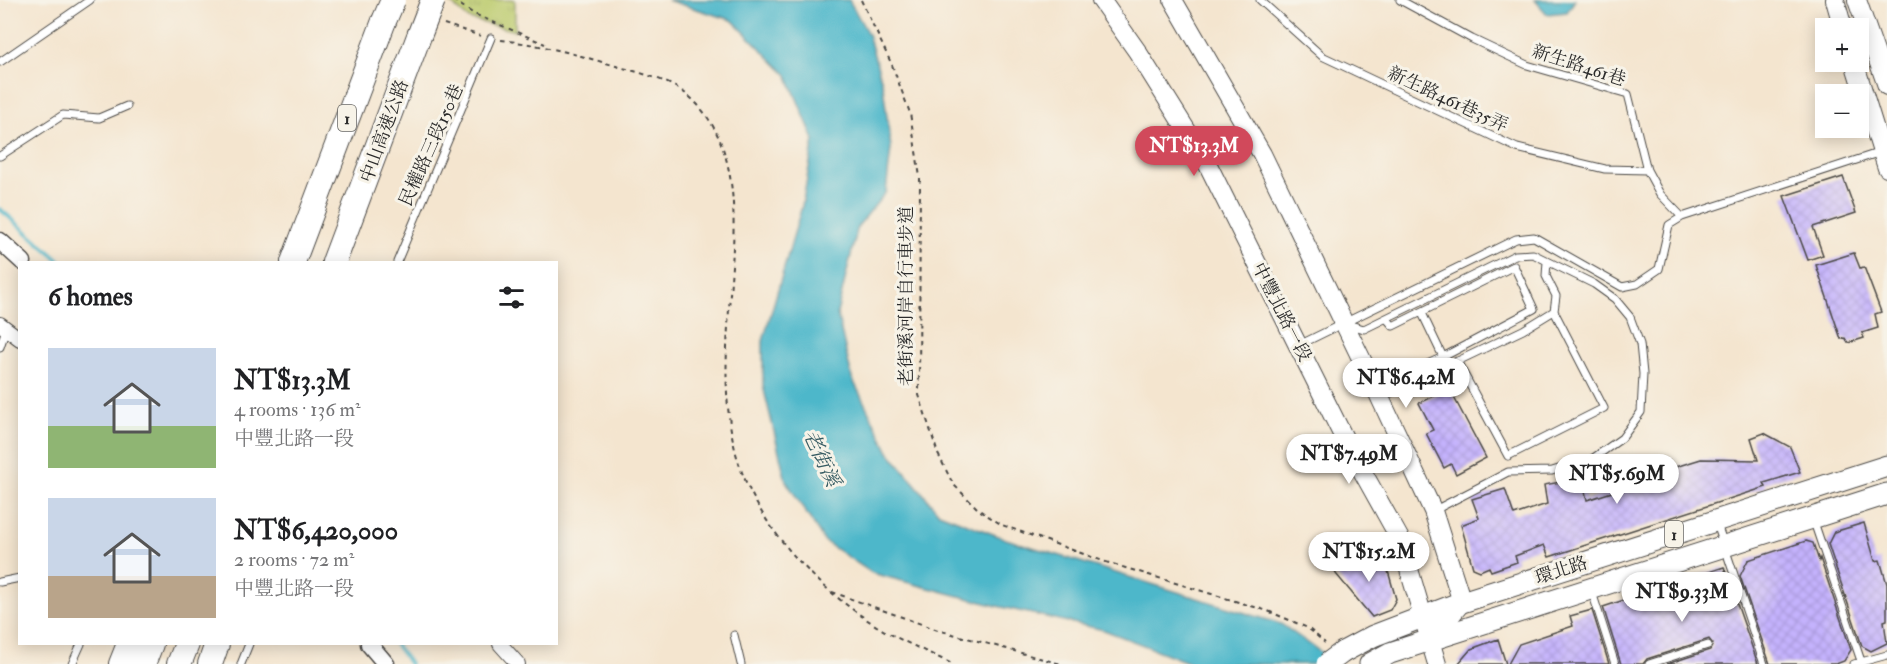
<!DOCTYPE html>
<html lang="en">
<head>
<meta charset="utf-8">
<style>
	:root { --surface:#fff; --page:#f6f6f6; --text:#202124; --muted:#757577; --accent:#d1495b }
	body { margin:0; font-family:"IM FELL Double Pica","Noto Serif TC",serif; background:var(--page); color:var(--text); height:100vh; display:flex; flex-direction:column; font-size:22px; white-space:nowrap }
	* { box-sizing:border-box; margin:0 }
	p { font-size:20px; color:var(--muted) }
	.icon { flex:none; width:33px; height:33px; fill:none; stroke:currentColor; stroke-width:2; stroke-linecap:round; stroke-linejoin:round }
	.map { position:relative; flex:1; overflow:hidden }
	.sheet { position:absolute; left:18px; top:261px; width:540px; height:384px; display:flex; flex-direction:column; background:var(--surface); border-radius:0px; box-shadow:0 3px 15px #0003 }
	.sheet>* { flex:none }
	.controls { position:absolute; left:1815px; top:18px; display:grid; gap:12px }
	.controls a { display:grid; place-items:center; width:54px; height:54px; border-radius:0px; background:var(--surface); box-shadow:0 3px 15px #0003; font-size:30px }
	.price { position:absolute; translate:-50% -51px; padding:0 14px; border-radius:21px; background:#fff; color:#222; font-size:20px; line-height:39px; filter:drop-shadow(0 2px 3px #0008) }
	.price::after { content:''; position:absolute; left:50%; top:36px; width:18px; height:14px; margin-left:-9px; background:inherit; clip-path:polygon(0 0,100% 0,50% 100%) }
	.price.active { background:var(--accent); color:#fff }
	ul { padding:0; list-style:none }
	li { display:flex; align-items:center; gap:18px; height:150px; padding:0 30px }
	li span { display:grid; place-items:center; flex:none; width:168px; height:120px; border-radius:0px; color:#555 }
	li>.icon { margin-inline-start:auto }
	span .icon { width:72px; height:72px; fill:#fffc; stroke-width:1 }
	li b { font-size:26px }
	h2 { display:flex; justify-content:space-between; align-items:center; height:72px; padding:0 30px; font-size:26px }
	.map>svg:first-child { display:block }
</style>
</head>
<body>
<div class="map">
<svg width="1887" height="664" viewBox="0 0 1887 664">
	<defs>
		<pattern id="grass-tufts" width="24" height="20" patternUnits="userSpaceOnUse" patternTransform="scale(1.5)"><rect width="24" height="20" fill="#bccb6d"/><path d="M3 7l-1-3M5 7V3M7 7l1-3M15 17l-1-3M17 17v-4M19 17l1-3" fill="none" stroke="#a2ae5f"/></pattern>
		<pattern id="building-cross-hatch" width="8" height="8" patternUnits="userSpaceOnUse" patternTransform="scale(1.5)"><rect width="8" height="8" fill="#c4b2fd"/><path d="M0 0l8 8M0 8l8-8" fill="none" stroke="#a999d9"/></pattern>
	</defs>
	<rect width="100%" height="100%" fill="#f7f3e8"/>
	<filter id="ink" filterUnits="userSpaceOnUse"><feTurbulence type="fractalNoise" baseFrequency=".0167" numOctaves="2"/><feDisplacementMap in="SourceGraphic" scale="12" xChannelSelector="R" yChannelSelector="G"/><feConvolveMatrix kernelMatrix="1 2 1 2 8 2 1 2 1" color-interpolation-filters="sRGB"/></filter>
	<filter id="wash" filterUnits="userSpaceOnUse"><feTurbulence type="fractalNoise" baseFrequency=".008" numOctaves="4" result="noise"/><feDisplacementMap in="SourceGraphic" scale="24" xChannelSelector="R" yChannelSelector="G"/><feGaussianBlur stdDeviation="1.35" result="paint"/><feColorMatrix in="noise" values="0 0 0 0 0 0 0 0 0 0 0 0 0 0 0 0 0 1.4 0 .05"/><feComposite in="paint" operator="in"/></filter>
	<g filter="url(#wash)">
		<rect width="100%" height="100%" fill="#f4e5cf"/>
		<path fill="url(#grass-tufts)" stroke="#747b4c" stroke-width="1.5" d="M447,0H515V31L469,19Z"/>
		<path fill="#4db7ca" stroke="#3c717a" stroke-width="1.5" d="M667,0H849L868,34L883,86L891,148L886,192L858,226L837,313L852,378L889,452L939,513L1006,539L1281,624L1322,653L1330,664H1193L1104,630L997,606L872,573L824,541L786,481L763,386V341L802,206L814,140L787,75L732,20Z
			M1535,0H1575L1567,12L1547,14Z"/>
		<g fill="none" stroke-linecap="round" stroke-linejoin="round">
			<path stroke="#4db7ca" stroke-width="4" d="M0,209L61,262
				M395,644L410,664"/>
		</g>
		<g id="blocks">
			<path fill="url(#building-cross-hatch)" d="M1843,177L1856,213L1813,227L1823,255L1808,260L1784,196Z
				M1854,253L1860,268L1864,267L1881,312L1875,314L1878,328L1862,333L1864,338L1848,343L1845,338L1841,339L1816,265Z
				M1449,388L1486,458L1456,474L1451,464L1444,468L1426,433L1433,430L1419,403Z
				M1764,433L1790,447L1800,472L1764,483L1766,487L1549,557L1544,545L1515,556L1517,562L1491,571L1489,567L1480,571L1473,568L1461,525L1479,518L1472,499L1505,489L1514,515L1547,504L1544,485L1582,478L1587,500L1637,484L1632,471L1669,461L1672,468L1701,459L1758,460L1751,438Z
				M1864,523L1875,561L1880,560L1887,584V620L1884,621L1887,643L1871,651L1862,646L1828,544L1834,532Z
				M1806,541L1813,543L1819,561L1820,558L1851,650L1844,661L1836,664H1770L1740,576L1748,560Z
				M1382,550L1396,599L1390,610L1372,617L1336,574L1334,568Z
				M1724,567L1758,664H1667L1710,650L1713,644L1709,639L1647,659L1643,664H1621L1603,607Z
				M1592,610L1609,664H1508L1519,644L1573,626L1570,616Z
				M1498,639L1506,664H1458L1471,649Z"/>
		</g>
	</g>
	<g filter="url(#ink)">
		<use href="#blocks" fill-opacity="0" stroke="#494744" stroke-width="1.5"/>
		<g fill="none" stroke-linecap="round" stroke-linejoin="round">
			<defs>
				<path id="service" d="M1260,0L1322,56L1517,148L1605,169L1647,170
					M1400,0L1472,39L1527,65L1628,94L1647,170L1660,194L1682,217
					M0,62L90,0
					M0,156L63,115L99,118L127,106
					M397,262L491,38
					M1422,313L1443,357
					M1347,324L1364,329L1515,255L1533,254L1594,284L1615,299L1630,317L1640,344L1643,374L1641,412L1622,438L1592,459L1552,471L1508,472L1435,510
					M1299,345L1516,239L1534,237L1622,287L1637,284L1659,269L1669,225L1682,217L1881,152
					M0,347L6,329
					M1457,361L1508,456L1604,408L1554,311
					M1376,387L1443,357L1534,309L1514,266L1393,326L1387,319
					M1380,398L1523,330L1554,311L1556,296L1546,276L1547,261
					M1813,519L1861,661
					M1717,524L1764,664
					M0,582L20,578
					M1592,592L1615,664
					M734,635L741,664
					M72,664L81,644
					M241,664L249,644
					M1649,664L1708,645
					M1854,664L1887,655"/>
				<path id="minor" d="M0,324L20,339
					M500,644L518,664"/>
				<path id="tertiary" d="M0,241L23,262
					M369,644L386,664"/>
				<path id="secondary" d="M1101,0L1137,51L1207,163L1346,442L1400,539L1437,664
					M1173,0L1262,154L1375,387L1433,511L1462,602L1430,641
					M1835,0L1843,28
					M1857,0L1887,86
					M1854,62L1887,168"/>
				<path id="primary" d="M1343,652L1373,636L1462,602L1887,466
					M1370,664L1390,653L1887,494"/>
				<path id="motorway" d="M293,262L384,21
					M334,262L419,36
					M121,664L129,644
					M143,664L151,644
					M179,664L187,644
					M210,664L217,644"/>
			</defs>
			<use href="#service" stroke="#494744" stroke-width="9"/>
			<use href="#minor" stroke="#494744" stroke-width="16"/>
			<use href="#tertiary" stroke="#494744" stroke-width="19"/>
			<use href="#secondary" stroke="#494744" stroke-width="20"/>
			<use href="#primary" stroke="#494744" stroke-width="23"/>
			<use href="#motorway" stroke="#494744" stroke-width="26"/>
			<path stroke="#494744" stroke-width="2" stroke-dasharray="4.5 4.5" stroke-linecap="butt" d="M453,0L474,14L545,44
				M861,0L892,65L910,113L920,177L919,395L938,454L953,484L979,510L1002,525L1106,562L1268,611L1308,628L1325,643
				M444,24L481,36
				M501,40C544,45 575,54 616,66C644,74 676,81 697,104C746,158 733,242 729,309C726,361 723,406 737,457C756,524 814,585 872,623C896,639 926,651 952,664
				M832,592L938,630L1061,664"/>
			<use href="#service" stroke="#fff" stroke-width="7"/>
			<use href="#minor" stroke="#fff" stroke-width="14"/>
			<use href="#tertiary" stroke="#fff" stroke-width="16"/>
			<use href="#secondary" stroke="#fff" stroke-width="18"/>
			<use href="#primary" stroke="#fff" stroke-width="21"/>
			<use href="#motorway" stroke="#fff" stroke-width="24"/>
			<defs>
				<path id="primary-bridge" d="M1327,664L1343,652"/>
				<path id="motorway-bridge" d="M384,21L393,0
					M419,36L433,0"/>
			</defs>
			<use href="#primary-bridge" stroke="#494744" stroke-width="23" stroke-linecap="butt"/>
			<use href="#motorway-bridge" stroke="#494744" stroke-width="26" stroke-linecap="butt"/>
			<use href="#primary-bridge" stroke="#fff" stroke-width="21"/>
			<use href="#motorway-bridge" stroke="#fff" stroke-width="24"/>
		</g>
	</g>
	<g text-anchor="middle" stroke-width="6" stroke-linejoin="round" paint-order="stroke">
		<g fill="#f7f3e8" stroke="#686764" stroke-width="1.5">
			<rect x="338" y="105" width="18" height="26" rx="4.5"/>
			<rect x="1665" y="521" width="18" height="26" rx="4.5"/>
		</g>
		<g font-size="16" font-weight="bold" fill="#2b2b2b">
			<text x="347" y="124">1</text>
			<text x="1674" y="540">1</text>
		</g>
		<g font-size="18" fill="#2b2b2b" stroke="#f7f3e8">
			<text transform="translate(1579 65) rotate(18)" y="6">新生路461巷</text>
			<text transform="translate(1448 99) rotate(25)" y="6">新生路461巷35弄</text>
			<text transform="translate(384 131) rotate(-70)" y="6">中山高速公路</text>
			<text transform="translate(431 145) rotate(-66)" y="6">民權路三段150巷</text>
			<text transform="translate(906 296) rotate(-90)" y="6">老街溪河岸自行車步道</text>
			<text transform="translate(1282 312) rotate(63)" y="6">中豐北路一段</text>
			<text transform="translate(1561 570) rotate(-18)" y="6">環北路</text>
		</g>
		<g font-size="20" font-style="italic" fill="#375c63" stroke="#f7f3e8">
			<text transform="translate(822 458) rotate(65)" y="7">老街溪</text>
		</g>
	</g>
</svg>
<div class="controls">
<a>+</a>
<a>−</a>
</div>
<b class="price active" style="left:1194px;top:177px">NT$13.3M</b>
<b class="price" style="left:1406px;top:409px">NT$6.42M</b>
<b class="price" style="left:1349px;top:485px">NT$7.49M</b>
<b class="price" style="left:1617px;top:505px">NT$5.69M</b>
<b class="price" style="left:1369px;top:583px">NT$15.2M</b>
<b class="price" style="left:1682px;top:623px">NT$9.33M</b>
<section class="sheet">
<h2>6 homes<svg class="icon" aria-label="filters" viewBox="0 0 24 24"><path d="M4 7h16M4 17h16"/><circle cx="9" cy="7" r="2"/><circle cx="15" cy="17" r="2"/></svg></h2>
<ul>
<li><span style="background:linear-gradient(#c9d6e8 65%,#8fb573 0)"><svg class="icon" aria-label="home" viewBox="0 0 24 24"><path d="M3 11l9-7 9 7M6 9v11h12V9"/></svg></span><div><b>NT$13.3M</b><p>4 rooms · 136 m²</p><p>中豐北路一段</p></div></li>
<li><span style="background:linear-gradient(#c9d6e8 65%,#b9a48a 0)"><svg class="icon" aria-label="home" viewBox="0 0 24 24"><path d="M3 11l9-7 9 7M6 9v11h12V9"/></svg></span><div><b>NT$6,420,000</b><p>2 rooms · 72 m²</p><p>中豐北路一段</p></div></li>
</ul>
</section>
</div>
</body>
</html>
